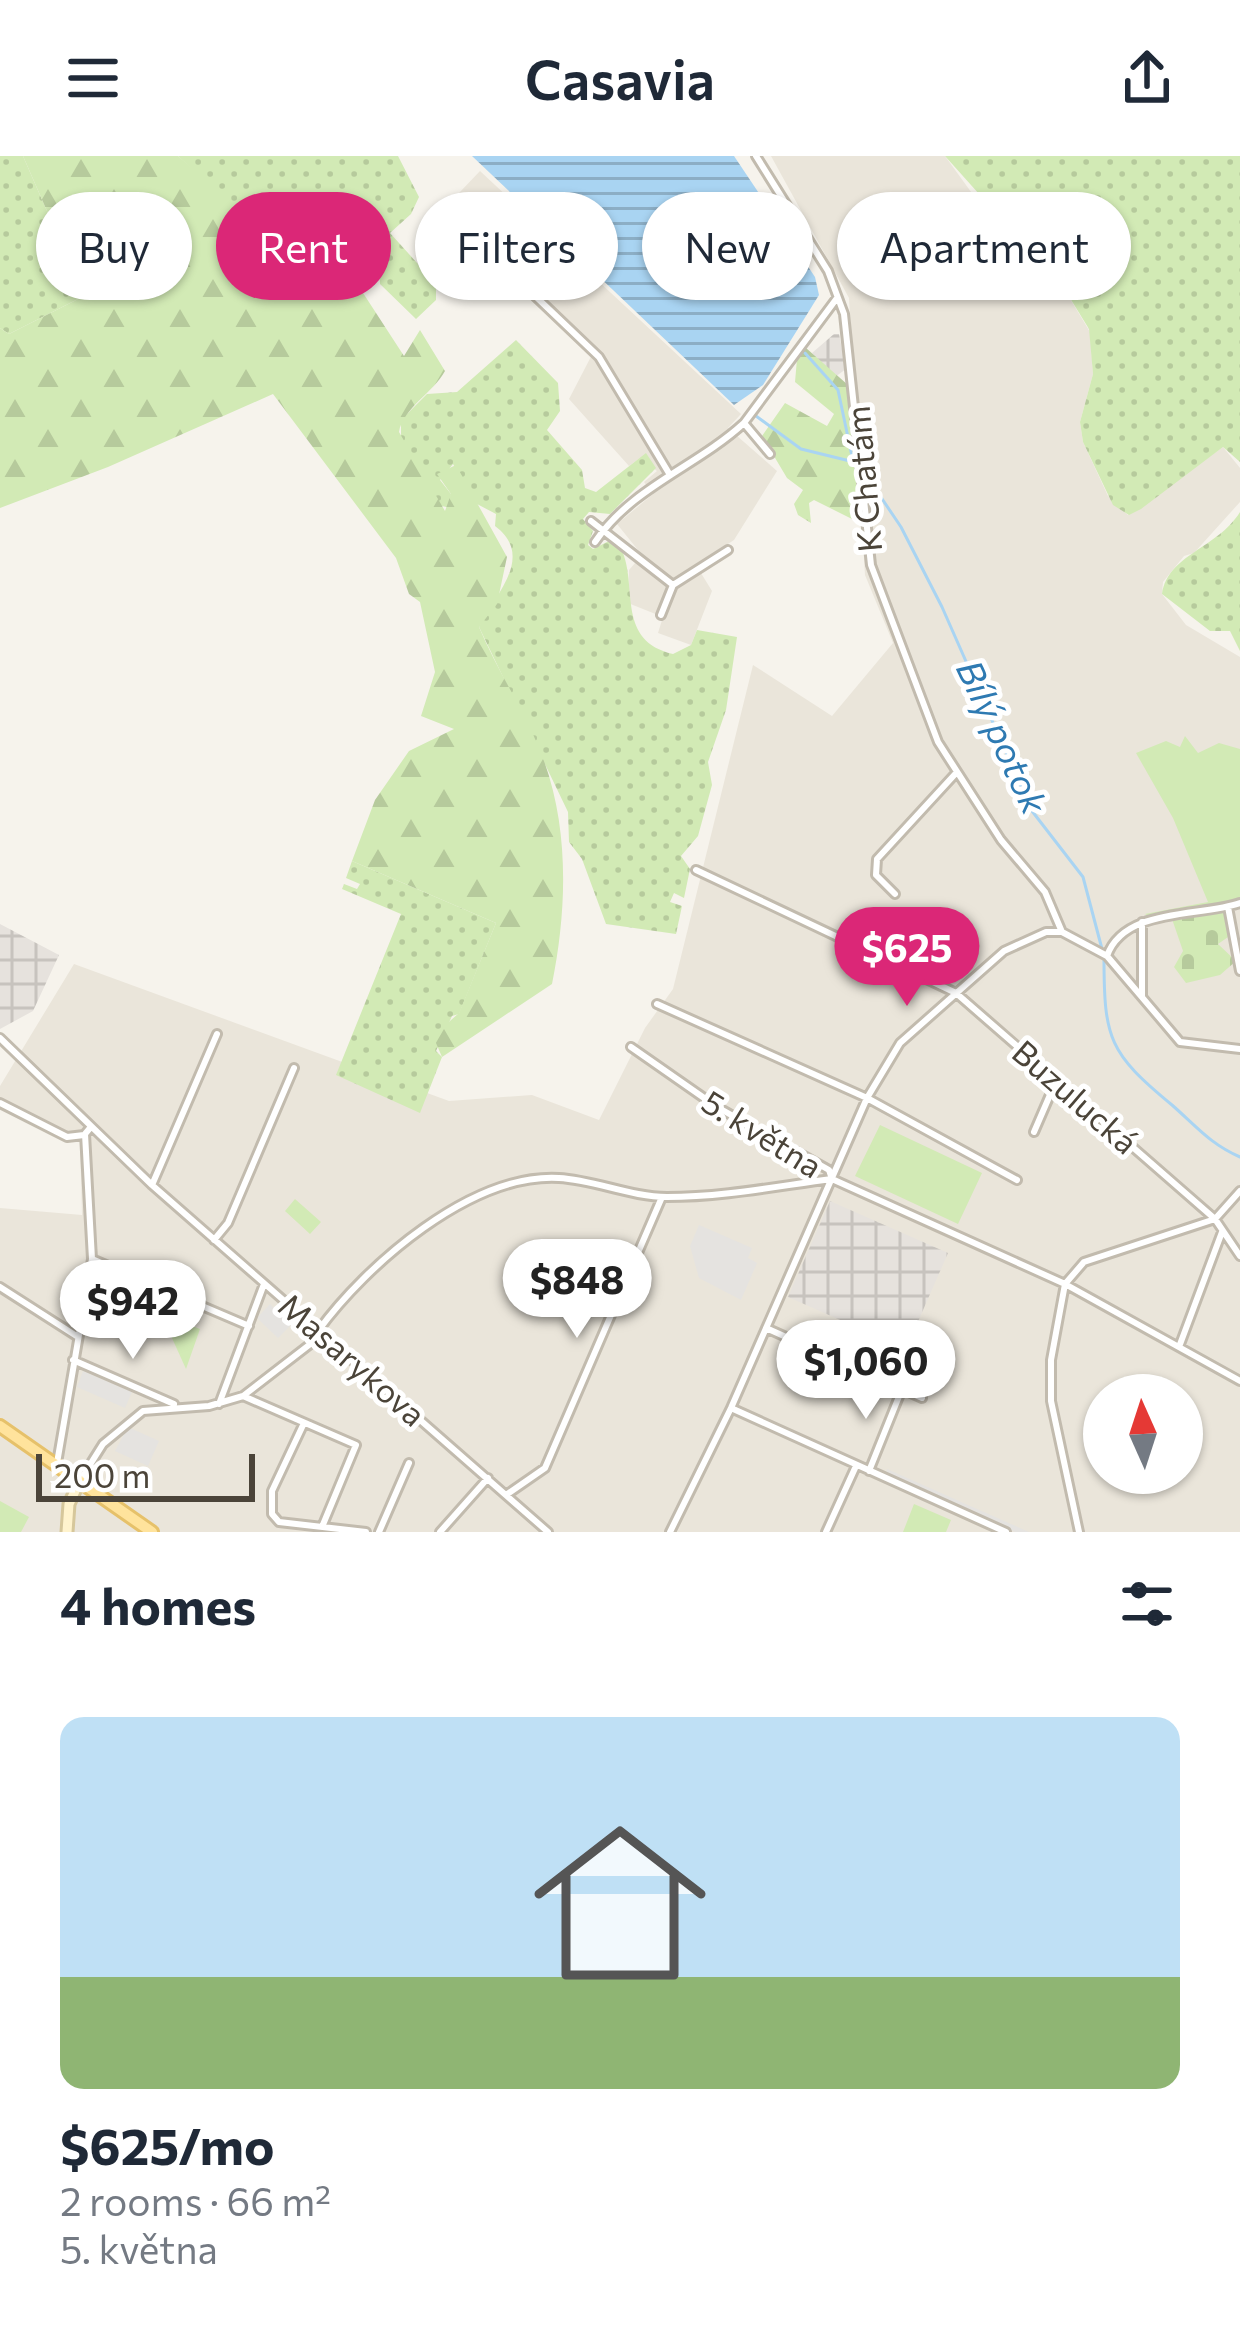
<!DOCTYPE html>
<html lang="en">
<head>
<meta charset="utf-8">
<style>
	:root { --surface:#fff; --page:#f2f2f3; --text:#1f2937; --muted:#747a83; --line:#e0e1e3; --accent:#db2777 }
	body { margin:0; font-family:Commissioner,sans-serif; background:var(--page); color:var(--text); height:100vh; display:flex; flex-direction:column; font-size:45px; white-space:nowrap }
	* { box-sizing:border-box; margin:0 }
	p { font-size:39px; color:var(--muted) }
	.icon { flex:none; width:66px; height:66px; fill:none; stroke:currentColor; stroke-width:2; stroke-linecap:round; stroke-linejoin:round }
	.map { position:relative; height:1376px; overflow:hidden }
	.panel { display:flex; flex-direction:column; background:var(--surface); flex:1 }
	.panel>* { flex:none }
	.guide { position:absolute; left:36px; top:36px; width:1170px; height:108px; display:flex; gap:24px }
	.needle { width:78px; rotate:357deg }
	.buttons { position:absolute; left:1083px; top:1218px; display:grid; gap:24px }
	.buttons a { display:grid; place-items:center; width:120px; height:120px; border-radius:50%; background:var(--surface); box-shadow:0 3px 9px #0004; font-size:60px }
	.scale { position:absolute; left:36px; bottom:30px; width:219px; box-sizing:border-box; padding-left:12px; border:6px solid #4b4439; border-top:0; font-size:33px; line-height:42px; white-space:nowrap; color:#4b4439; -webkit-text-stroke:9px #fff; paint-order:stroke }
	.price { position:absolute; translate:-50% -102px; padding:0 27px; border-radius:42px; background:#fff; color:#222; font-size:39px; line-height:78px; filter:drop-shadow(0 3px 6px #0008) }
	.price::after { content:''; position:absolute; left:50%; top:72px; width:36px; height:27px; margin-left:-18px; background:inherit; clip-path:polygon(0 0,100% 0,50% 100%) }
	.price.selected { background:var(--accent); color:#fff }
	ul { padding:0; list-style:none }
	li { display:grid; align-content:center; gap:24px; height:636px; padding:0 60px }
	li+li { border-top:3px solid var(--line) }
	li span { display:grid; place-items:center; height:372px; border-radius:24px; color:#555 }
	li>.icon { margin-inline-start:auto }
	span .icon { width:216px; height:216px; fill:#fffc; stroke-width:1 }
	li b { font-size:51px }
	h2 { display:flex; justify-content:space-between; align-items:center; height:144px; padding:0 60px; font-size:51px }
	.pill { padding:0 42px; border-radius:54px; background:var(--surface); box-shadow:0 3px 9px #0004; font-size:42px; line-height:108px }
	.pill.selected { background:var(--accent); color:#fff }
	header { display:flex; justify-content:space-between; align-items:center; height:156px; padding:0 60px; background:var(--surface); font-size:54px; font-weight:600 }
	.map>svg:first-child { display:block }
</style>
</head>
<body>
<header><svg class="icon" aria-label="menu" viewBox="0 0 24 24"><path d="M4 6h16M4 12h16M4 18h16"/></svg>Casavia<svg class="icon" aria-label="share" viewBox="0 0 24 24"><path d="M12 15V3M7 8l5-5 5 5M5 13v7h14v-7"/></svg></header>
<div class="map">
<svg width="1240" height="1376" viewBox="0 0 1240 1376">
	<defs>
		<pattern id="industrial-grid" width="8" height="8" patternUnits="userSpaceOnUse" patternTransform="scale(3)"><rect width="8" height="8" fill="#e6e2dd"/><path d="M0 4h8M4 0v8" fill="none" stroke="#c7c3be"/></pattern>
		<pattern id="grass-dots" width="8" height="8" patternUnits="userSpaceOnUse" patternTransform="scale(3)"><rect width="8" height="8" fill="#d2eab5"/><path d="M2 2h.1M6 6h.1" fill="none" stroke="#b6ca9c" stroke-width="1.8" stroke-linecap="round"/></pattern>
		<pattern id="forest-firs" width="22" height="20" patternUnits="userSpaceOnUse" patternTransform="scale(3)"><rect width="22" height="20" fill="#d2eab5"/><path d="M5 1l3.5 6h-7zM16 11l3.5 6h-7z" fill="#b6ca9c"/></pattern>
		<pattern id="cemetery-stones" width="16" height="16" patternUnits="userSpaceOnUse" patternTransform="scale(3)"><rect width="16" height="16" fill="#d2eab5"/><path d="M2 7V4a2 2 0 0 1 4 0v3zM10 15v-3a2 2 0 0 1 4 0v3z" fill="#b6ca9c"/></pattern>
		<pattern id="water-rules" width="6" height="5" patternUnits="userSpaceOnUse" patternTransform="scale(3)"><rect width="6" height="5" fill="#a9d4f2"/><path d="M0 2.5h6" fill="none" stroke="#8caec5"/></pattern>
	</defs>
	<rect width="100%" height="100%" fill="#f6f3ec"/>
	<path fill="#eae5da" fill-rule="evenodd" d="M771,0H945L987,58L1066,136L1090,176L1093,218L1080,266L1083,286L1108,340L1128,359L1223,291L1240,312V346L1194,397L1184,400L1163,426L1162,438L1186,469L1240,501V1376H0V1052L82,1059L80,984L0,943V930L74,808L449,945L532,939L599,964L645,872L673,833L753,509L832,560L893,487L865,419L849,142ZM1104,1239H1182V1317H1104Z
		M480,15L741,258L728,272L777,315L734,384L696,409L712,435L691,489L658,477L663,461L628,447L629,414L642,399L617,368L653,338L644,326L657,315L640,302L629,310L569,243L596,191L470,71L461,79L439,58Z"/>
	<path fill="url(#industrial-grid)" d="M834,178H839L846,213L835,221L812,197Z
		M0,768L59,799L33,855L0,873Z
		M830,1045L948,1097L906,1193L788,1141Z"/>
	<path fill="url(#grass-dots)" d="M0,0H23L84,140L9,178L0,172Z
		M178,0H398L419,41L411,58L390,77L436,128V144L416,163L380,128L379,105L365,94L325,113L303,116Z
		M945,0H1240V306L1223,291L1141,353L1129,359L1113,349L1083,286L1080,266L1093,218L1089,173L1065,134Z
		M516,184L558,227L560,255L547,274L582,314L585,332L596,336L646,297L656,312L610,358L589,356L583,363L593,375L588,389L593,393L609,385L623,397C637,433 617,485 673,498L691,489L697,474L737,481L726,554L708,606L712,629L698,680L681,700L690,713L684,742L674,737L670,746L682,750L676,778L606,768L582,703L569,686L568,656L479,471C490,444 538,402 495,370L496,358L477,348L453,308L440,324L451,338L450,352L438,349L401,283V264L427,238L457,236Z
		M1240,356V495L1230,475H1210L1162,438C1168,398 1217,393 1240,356Z
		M352,705L496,767L459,858L452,860L436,895L442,901L420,957L336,919L401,758L342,733L344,728L357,733L360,728L346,722Z"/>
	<path fill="url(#forest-firs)" d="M23,0H178L264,74L295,110L309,119L352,120L404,200L420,174L445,215C433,237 403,252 399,276L445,355L451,338L437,318L456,309L507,401L497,448L479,471C497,514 524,554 541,597C570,670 567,754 552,828L442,901L433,880L459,857L496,767L352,705L375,644L409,595L454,573L421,560L435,516L420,446L409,438L396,402L273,238L108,311L0,352V172L9,178L84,140Z
		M806,192L848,229L860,366L859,360L852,363L814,344L809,347L811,367L798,359L794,348L803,334L787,322L762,280L785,247L827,270L834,258L795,226L797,203Z"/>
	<path fill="url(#cemetery-stones)" d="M1227,753L1231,779L1218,788L1236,805L1220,819L1186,827L1174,811L1183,795L1172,763Z"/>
	<path fill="#d2eab5" d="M1185,580L1198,597L1219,587L1240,593V744L1150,761L1145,758L1208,746L1173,662L1136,597L1166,585L1180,591Z
		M880,969L982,1017L958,1068L855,1020Z
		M295,1043L321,1066L310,1078L285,1055Z
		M170,1162L200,1173L186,1213L167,1171Z
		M0,1345L29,1361L21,1376H0Z
		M914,1348L951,1364L946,1376H903Z"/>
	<path fill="#e5e3e0" d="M699,1069L752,1092L748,1102L757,1107L741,1144L699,1122L690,1090Z
		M270,1148L291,1169L278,1182L257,1162Z
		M83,1215L132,1236L125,1252L77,1231Z
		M128,1271L159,1285L148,1310L115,1295Z
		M887,1313L1029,1376H1015L886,1318Z"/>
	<path fill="url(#water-rules)" d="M472,0H734L815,121L819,139L763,229L734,249Z"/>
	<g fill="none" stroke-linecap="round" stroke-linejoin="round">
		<path stroke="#a9d4f2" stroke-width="3" d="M805,197L838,234L853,305L858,309
			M756,260L801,293L850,305
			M870,325L901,371L942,451L1032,655L1083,721L1102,793
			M1104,802C1104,883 1109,897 1172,949C1196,970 1210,988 1240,1001"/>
		<defs>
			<path id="street" d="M756,0L828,115L844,158L871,409L938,586L1001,684L1045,736L1062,776
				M468,76L599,201L670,319
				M770,298L744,267L837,142
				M591,365L673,429
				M595,386C632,331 696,311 744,267
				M661,459L673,429L728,394
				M696,714L956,837L1215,1063L1240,1100
				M895,738L876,719L877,703L957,616
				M1228,751L1240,815
				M1142,766V840
				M1107,800C1124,751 1201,761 1240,747
				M657,848L867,942L1017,1024
				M0,882L152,1029L548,1376
				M631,891L717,951L829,1014L832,1023L1065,1128L1240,1225
				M0,947L67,981L84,979
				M1034,976L1056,925
				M152,1029L217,878
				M214,1084L228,1067L294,912
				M92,1103L249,1170
				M0,1131L78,1181
				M766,1172L922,1242
				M318,1175C366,1109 471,1017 559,1022C595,1024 631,1041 667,1041C722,1041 778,1030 832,1023
				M1179,1191L1222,1076
				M73,1204L174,1248
				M243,1240L356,1289L322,1371
				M219,1248L264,1128
				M731,1252L1006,1376
				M304,1267L272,1335V1358L279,1366L366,1376
				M57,1307L92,1103L85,978L90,972
				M869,1315L902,1233
				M81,1323L103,1288L143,1255L209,1250L243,1240L322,1179
				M506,1339L545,1312L662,1041
				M379,1376L409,1307
				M440,1376L488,1322
				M670,1376L731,1252L867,942L900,887L1004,795L1046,776H1062L1107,800L1180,886L1240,893
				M826,1376L856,1310
				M1079,1376L1051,1245V1204L1065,1128L1084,1106L1215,1063L1240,1035"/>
			<path id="secondary" d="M67,1376L69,1348L80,1324"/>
			<path id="primary" d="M0,1270L152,1376"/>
		</defs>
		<use href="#street" stroke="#c2bbae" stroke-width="12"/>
		<use href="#secondary" stroke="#d6c79b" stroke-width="15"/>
		<use href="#primary" stroke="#e6c16a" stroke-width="16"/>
		<use href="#street" stroke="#fff" stroke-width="6"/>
		<use href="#secondary" stroke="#fff3cd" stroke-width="9"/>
		<use href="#primary" stroke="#ffe39c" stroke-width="10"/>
	</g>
	<g text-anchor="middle" stroke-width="10" stroke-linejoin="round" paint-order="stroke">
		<g font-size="33" fill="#4b4439" stroke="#fff">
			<text transform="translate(864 323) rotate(-95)" y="12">K Chatám</text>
			<text transform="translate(1075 941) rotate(41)" y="12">Buzulucká</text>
			<text transform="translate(762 978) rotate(32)" y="12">5. května</text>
			<text transform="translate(352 1204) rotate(41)" y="12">Masarykova</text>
		</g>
		<g font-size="36" font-style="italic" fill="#2e7ab2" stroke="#fff">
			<text transform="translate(1002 581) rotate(65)" y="13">Bílý potok</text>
		</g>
	</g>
</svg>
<div class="buttons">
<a><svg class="needle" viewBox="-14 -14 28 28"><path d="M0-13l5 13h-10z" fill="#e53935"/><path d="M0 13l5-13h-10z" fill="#747a83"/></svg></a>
</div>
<div class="scale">200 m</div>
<b class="price selected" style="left:907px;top:853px">$625</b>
<b class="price" style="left:577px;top:1185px">$848</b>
<b class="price" style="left:133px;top:1206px">$942</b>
<b class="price" style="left:866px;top:1266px">$1,060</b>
<div class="guide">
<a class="pill">Buy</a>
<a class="pill selected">Rent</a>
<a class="pill">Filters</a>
<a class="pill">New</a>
<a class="pill">Apartment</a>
</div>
</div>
<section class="panel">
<h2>4 homes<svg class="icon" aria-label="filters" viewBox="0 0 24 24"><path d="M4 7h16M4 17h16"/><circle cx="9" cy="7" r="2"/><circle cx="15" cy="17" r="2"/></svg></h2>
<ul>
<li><span style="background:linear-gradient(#bfe0f5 70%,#8fb573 0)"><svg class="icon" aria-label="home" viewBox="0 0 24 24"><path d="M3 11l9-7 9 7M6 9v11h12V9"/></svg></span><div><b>$625/mo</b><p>2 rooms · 66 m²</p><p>5. května</p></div></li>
</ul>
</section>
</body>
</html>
